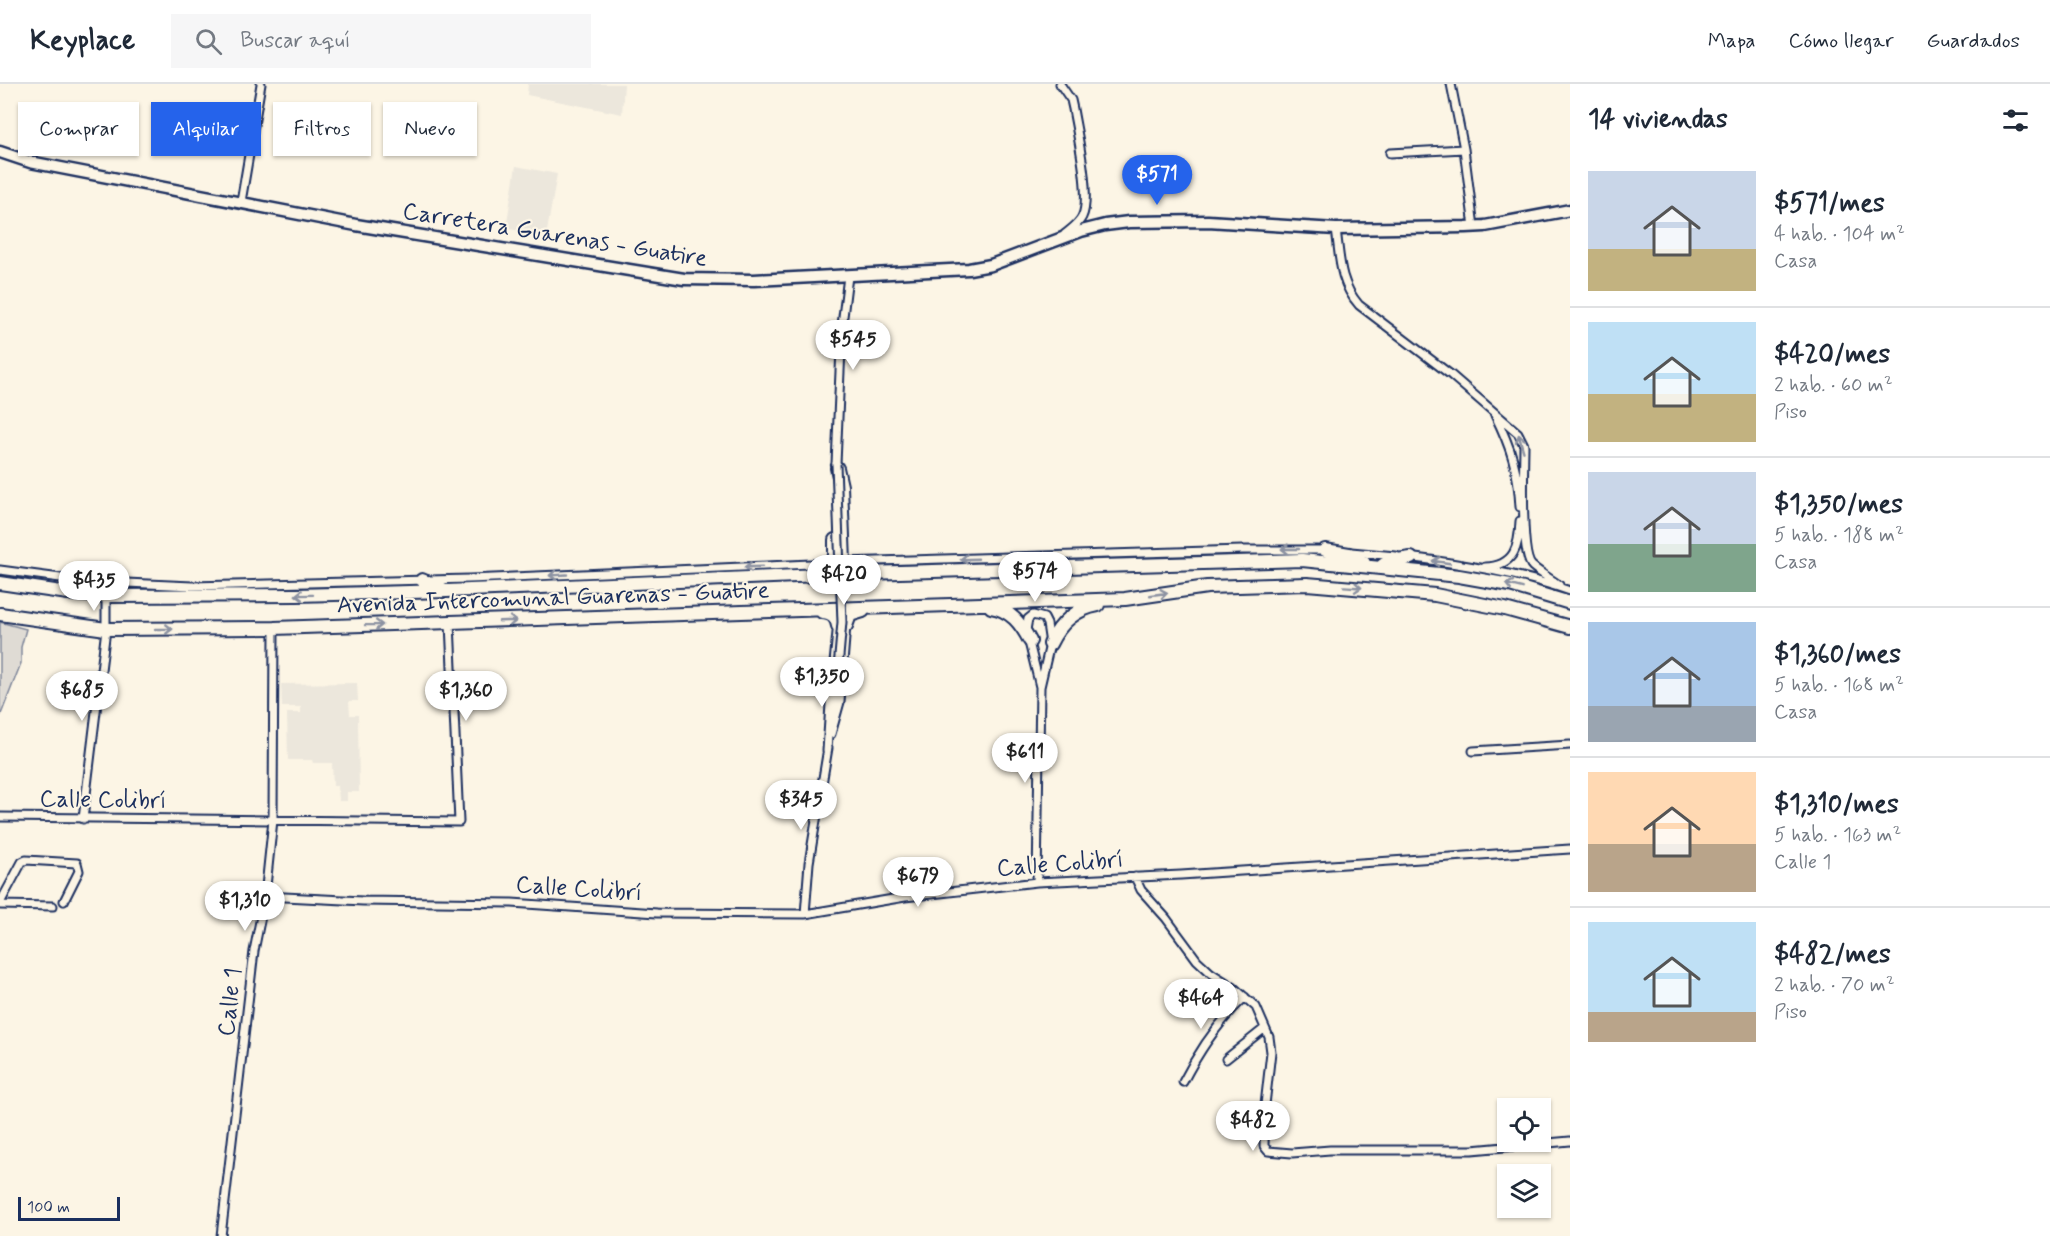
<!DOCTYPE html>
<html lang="es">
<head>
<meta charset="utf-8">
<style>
	:root { --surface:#fff; --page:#f6f6f7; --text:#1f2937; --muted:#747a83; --line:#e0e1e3; --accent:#2563eb }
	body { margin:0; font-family:Mynerve,sans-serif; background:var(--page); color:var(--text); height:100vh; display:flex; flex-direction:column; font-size:22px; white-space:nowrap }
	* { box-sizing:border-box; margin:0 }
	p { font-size:20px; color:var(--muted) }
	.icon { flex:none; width:33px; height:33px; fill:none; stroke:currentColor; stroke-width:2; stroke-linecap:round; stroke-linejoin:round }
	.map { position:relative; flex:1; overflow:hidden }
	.details { display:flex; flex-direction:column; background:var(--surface); width:480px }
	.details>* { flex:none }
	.hud { position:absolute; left:18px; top:18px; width:570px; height:54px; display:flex; gap:12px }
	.buttons { position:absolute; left:1497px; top:1014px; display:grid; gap:12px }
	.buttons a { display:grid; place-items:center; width:54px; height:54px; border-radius:0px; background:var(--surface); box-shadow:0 2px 4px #0004; font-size:30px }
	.scale { position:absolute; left:18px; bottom:15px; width:102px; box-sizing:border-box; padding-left:6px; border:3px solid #1b2f5e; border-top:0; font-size:16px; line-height:21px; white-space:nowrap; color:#1b2f5e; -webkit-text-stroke:4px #fcf5e5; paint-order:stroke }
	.price { position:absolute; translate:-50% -51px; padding:0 14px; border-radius:21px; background:#fff; color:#222; font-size:20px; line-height:39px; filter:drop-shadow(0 2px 3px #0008) }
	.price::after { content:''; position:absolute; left:50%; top:36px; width:18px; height:14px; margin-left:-9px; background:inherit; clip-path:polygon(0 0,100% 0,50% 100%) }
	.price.active { background:var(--accent); color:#fff }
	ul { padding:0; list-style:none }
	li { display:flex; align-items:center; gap:18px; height:150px; padding:0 18px }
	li+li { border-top:2px solid var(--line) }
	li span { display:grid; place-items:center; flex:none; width:168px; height:120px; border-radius:0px; color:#555 }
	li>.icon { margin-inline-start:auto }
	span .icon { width:72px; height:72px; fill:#fffc; stroke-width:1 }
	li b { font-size:26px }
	h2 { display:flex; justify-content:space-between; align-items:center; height:72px; padding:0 18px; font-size:26px }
	.pill { padding:0 21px; border-radius:0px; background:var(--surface); box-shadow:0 2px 4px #0004; font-size:21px; line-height:54px }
	.pill.active { background:var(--accent); color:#fff }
	header { display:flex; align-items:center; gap:36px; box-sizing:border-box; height:84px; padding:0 30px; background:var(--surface); border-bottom:2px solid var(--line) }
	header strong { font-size:28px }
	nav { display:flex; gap:33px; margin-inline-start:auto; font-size:21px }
	.search { width:420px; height:54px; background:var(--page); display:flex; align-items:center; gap:15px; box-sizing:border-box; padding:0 21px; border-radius:0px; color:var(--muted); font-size:22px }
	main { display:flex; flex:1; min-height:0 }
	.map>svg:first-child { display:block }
</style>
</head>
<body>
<header>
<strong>Keyplace</strong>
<div class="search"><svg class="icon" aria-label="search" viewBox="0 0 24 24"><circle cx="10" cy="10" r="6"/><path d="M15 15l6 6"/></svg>Buscar aquí</div>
<nav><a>Mapa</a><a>Cómo llegar</a><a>Guardados</a></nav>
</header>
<main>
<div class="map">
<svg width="1570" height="1152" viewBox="0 0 1570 1152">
	<rect width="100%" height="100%" fill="#fcf5e5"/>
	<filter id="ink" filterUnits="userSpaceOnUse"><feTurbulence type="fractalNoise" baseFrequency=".0167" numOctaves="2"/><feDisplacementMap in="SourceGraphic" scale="12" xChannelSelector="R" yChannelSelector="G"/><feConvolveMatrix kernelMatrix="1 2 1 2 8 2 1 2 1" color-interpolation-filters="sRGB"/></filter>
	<g filter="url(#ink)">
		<path fill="#ece7dc" d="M528,0H624L622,30L527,11Z
			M516,82L557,90L546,153L506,144Z
			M357,599L358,617H349L350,631H358L359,708H347V717H339L338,702H333L332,679H313L312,676H288L287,629H301V623H282L281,600Z"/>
		<path fill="#dfdbd4" stroke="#7d8599" stroke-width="1.5" d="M0,538L26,545L21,563V579L0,633Z"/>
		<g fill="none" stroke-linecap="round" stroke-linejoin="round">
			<defs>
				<path id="minor" d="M1060,0L1071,16L1073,25C1077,49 1092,114 1082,133C1078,141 1071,145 1065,150
					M1451,0L1464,65L1474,143
					M1390,69L1464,65
					M241,118L261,0
					M1336,145C1340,174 1339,198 1359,221L1451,291L1518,349L1524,361C1524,382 1520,471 1532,482C1540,489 1551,495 1559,501
					M1495,331C1511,364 1518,385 1520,423
					M836,380L842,241L848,192
					M1351,468L1396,472
					M1408,473C1462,480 1518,489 1570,507
					M844,478L1242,466H1328
					M1485,483C1515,482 1519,462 1520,437
					M0,486L83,497L192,502L469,495L833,479
					M833,632L837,589
					M831,650L840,618L846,541
					M827,667L830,620L838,538
					M1473,667L1570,661
					M0,733L459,738L450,539
					M83,735L106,545V512
					M1135,793L1141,806L1166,834L1197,876L1211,889L1233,903L1256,923L1269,953L1271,968L1265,1021L1264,1062L1268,1067L1292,1069L1330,1066H1472L1570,1057
					M1037,798L1040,603L1050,560L1047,540L1044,534L1033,531L1028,535L1026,546L1040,603
					M265,812L363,817L512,819L657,829L805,830L905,813L1037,798L1181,791L1570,765
					M0,819L22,778L26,776L77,779L79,787L64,817
					M0,821L53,822
					M805,830L809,779L828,664
					M1226,975L1265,944
					M1183,998C1199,967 1220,936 1245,913
					M221,1152L254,867L265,812L273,736L274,544"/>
				<path id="secondary" d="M0,68L30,78L356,141L684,195L754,196L969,185L991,181L1081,147L1105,141L1129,138L1208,137L1336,145L1466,143L1485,142L1570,126"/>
				<path id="trunk" d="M837,384L841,402L844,478C847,485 853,486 860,487
					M1325,466L1349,470L1364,479
					M1383,481L1390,477L1411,474
					M822,490L831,487L835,471V456
					M422,496L443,505
					M0,499L75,510L106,512L297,511L447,507L867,489L1302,476L1459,492L1510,501L1570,519
					M991,523C1011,526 1021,540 1030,557
					M822,528C832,529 836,532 838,542
					M0,530L106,545L274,544L1125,515L1207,503L1307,500L1435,511L1505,525L1570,543
					M846,542L850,531L863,527
					M1050,560C1060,539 1075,525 1098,521"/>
			</defs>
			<use href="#minor" stroke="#1b2f5e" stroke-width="11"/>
			<use href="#secondary" stroke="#1b2f5e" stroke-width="15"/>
			<use href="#trunk" stroke="#1b2f5e" stroke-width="16"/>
			<use href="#minor" stroke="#fcf5e5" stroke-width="7"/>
			<use href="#secondary" stroke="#fcf5e5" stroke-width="10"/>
			<use href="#trunk" stroke="#fcf5e5" stroke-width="12"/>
			<defs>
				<path id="minor-bridge" d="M836,380L842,538L838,584"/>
			</defs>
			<use href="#minor-bridge" stroke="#1b2f5e" stroke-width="11" stroke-linecap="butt"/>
			<use href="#minor-bridge" stroke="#fcf5e5" stroke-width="7"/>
		</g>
		<defs><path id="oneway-shaft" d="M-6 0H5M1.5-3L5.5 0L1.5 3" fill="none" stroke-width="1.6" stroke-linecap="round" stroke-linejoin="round" transform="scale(1.5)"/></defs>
		<g stroke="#8c92a2">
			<use href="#oneway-shaft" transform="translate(1521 359) rotate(-106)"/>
			<use href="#oneway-shaft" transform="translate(1290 465) rotate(180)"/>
			<use href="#oneway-shaft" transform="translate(969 475) rotate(178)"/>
			<use href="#oneway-shaft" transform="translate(1441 478) rotate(-172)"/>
			<use href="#oneway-shaft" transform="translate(753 483) rotate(178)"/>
			<use href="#oneway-shaft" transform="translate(558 491) rotate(177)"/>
			<use href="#oneway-shaft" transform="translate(1514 502) rotate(-166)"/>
			<use href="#oneway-shaft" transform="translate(1353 503) rotate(4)"/>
			<use href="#oneway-shaft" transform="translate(1159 510) rotate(-8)"/>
			<use href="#oneway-shaft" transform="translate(304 511) rotate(179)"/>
			<use href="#oneway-shaft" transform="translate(508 537) rotate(-2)"/>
			<use href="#oneway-shaft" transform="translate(374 541) rotate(-1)"/>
			<use href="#oneway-shaft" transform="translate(164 545)"/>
		</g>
	</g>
	<g text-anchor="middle" stroke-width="4.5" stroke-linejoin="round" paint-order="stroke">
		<g font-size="24" fill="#1b2f5e" stroke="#fcf5e5">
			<text transform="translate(555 150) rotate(9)" y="8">Carretera Guarenas - Guatire</text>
			<text transform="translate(553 513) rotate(-2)" y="8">Avenida Intercomunal Guarenas - Guatire</text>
			<text transform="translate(103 715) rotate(1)" y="8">Calle Colibrí</text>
			<text transform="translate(1060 779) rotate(-4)" y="8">Calle Colibrí</text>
			<text transform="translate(579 804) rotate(4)" y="8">Calle Colibrí</text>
			<text transform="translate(229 918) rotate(-84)" y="8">Calle 1</text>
		</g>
	</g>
</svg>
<div class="buttons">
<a><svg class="icon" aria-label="locate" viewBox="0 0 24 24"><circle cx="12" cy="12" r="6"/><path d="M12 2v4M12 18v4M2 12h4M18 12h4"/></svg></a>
<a><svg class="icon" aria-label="layers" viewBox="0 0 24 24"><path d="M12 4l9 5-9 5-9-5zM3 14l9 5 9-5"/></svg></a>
</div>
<div class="scale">100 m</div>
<b class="price active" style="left:1157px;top:122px">$571</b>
<b class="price" style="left:853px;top:287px">$545</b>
<b class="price" style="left:1035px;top:519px">$574</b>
<b class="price" style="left:844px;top:522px">$420</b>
<b class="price" style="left:94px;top:528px">$435</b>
<b class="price" style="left:822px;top:624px">$1,350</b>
<b class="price" style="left:82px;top:638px">$685</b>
<b class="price" style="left:466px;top:638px">$1,360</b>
<b class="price" style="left:1025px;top:700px">$611</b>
<b class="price" style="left:801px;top:747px">$345</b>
<b class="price" style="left:918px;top:824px">$679</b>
<b class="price" style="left:245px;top:848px">$1,310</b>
<b class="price" style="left:1201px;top:946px">$464</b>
<b class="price" style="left:1253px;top:1068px">$482</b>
<div class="hud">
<a class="pill">Comprar</a>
<a class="pill active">Alquilar</a>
<a class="pill">Filtros</a>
<a class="pill">Nuevo</a>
</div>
</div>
<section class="details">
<h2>14 viviendas<svg class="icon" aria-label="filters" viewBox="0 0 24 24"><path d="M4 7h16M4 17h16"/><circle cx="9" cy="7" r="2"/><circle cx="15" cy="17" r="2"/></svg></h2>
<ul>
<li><span style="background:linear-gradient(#c9d6e8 65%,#c2b280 0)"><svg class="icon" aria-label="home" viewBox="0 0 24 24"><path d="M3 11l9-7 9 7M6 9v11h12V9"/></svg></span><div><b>$571/mes</b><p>4 hab. · 104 m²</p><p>Casa</p></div></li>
<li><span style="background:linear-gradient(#bfe0f5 60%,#c2b280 0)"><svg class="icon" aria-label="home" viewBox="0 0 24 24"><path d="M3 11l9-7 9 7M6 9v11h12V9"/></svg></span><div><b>$420/mes</b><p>2 hab. · 60 m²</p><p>Piso</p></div></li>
<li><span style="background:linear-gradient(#c9d6e8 60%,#7fa58c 0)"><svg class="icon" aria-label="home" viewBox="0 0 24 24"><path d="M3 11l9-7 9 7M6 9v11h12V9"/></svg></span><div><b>$1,350/mes</b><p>5 hab. · 188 m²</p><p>Casa</p></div></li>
<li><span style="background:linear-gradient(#a9c7e8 70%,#9aa5b1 0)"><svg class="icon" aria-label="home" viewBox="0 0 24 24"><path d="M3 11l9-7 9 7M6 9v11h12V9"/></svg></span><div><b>$1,360/mes</b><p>5 hab. · 168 m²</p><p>Casa</p></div></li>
<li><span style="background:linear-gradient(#ffd9b3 60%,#b9a48a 0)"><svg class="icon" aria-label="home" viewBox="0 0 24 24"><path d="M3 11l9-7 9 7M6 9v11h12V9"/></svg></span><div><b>$1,310/mes</b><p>5 hab. · 163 m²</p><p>Calle 1</p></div></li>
<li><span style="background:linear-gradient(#bfe0f5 75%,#b9a48a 0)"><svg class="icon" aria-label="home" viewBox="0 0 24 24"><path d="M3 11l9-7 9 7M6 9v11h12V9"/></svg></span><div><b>$482/mes</b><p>2 hab. · 70 m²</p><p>Piso</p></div></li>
</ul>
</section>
</main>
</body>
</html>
